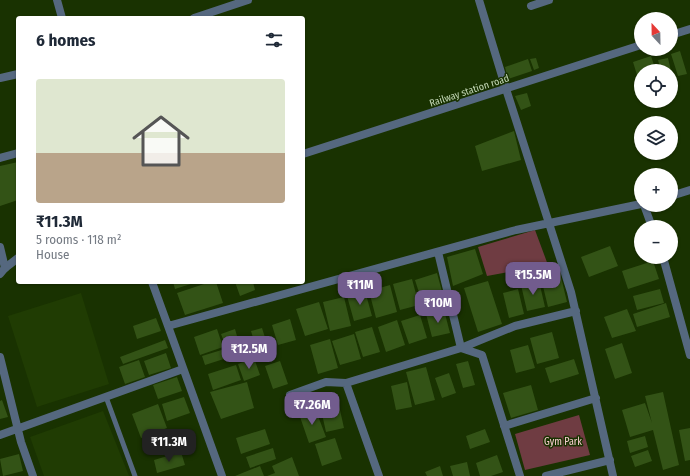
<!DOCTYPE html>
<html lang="en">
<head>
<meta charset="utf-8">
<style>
	:root { --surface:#fff; --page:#f6f6f7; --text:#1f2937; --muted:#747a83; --line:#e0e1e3; --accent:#725c8e }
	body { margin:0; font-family:"Fira Sans Condensed",sans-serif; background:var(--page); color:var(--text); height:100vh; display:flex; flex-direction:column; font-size:15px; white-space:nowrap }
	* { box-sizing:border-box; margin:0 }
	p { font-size:13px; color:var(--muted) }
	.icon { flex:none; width:22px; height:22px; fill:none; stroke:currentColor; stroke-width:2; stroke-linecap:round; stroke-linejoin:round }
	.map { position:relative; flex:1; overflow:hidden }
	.panel { position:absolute; left:16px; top:16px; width:289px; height:268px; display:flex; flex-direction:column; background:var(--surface); border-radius:4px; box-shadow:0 1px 3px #0004 }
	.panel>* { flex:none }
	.needle { width:26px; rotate:338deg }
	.controls { position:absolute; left:634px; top:12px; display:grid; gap:8px }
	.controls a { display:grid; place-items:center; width:44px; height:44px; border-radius:50%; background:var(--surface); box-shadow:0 1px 3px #0004; font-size:20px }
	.price { position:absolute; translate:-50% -34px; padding:0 9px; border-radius:8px; background:var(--accent); color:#fff; font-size:13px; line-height:26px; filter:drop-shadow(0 1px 2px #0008) }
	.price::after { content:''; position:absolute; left:50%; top:24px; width:12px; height:9px; margin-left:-6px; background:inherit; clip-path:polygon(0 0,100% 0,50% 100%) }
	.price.active { background:#222; color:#fff }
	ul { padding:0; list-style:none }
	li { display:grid; align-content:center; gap:8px; height:212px; padding:0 20px }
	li+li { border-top:1px solid var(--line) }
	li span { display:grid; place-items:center; height:124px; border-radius:4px; color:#555 }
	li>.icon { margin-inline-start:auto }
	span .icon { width:72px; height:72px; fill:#fffc; stroke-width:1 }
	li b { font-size:17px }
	h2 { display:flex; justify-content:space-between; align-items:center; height:48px; padding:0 20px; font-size:17px }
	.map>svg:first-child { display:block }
</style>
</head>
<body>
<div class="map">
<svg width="690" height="476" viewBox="0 0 690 476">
	<rect width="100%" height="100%" fill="#193201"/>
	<path fill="#203c03" d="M81,293L109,384L37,407L8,316Z
		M103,411L129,476H44L30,437Z"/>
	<path fill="#6f3c42" d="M535,230L548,265L487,276L478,247Z
		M579,415L590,455L525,470L515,434Z"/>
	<path fill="#335316" d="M680,51L687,74L678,76L671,54Z
		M651,56L656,71H641V88L633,62Z
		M536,58L539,68L534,70L530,59Z
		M668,58L671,71H661L658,60Z
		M528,59L532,71L508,79L505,67Z
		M527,93L531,106L521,110L515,96Z
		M514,131L521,160L482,171L475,146Z
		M18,162V200L0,206V166Z
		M610,246L618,266L589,277L581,257Z
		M475,249L483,274L453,286L447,257Z
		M653,261L659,279L628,289L622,271Z
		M437,273L444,299L423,305L415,280Z
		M560,273L567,302L548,307L541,278Z
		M412,279L419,305L400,310L393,284Z
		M488,281L502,324L478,332L464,288Z
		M539,281L545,307L527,311L521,285Z
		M173,282H197L175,289Z
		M210,282H216L223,303L185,315L177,293Z
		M235,282H253L255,290L240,296Z
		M390,285L397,312L376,318L369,291Z
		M518,289L524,314L509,318L503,293Z
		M660,289L664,303L637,310L633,296Z
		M365,291L372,316L354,321L347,296Z
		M344,297L351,326L330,331L323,302Z
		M319,302L328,329L305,336L296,309Z
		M666,303L670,317L637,327L633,314Z
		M627,309L636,331L612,338L604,317Z
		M444,310L450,333L432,337L426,314Z
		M420,315L427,338L409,344L401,321Z
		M156,318L161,331L137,339L133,326Z
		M290,319L296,340L278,345L272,325Z
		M397,320L405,345L386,352L378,327Z
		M372,327L380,352L363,357L355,332Z
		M262,328L269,350L258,354L251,331Z
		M217,329L223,347L200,355L194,337Z
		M235,329L239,343L226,347L221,334Z
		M552,332L559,358L537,364L530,338Z
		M354,334L361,359L340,365L332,341Z
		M330,339L338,368L318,374L310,345Z
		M165,340L168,348L123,364L120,357Z
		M622,343L632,373L615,379L605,349Z
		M528,345L535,368L516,373L510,350Z
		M228,348L230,357L205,365L202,356Z
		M166,353L171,368L149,375L144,361Z
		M254,358L260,375L244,381L238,364Z
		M574,359L579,374L550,383L545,368Z
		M139,360L145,377L125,384L119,367Z
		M280,361L288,384L273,389L265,366Z
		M468,361L475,385L463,388L456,364Z
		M236,365L241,380L213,390L208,374Z
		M426,367L435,400L415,405L406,372Z
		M449,373L456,393L442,398L435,378Z
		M177,377L182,391L158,399L153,385Z
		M247,382L254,408L221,419L210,392Z
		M407,382L412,407L396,410L391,386Z
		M531,385L538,410L511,418L503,393Z
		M663,392L679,465L663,470L653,430L630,437L622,410L645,403L652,423L645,396Z
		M184,397L190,413L167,421L162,404Z
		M2,400L8,417L0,419V401Z
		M338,401L344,428L326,432L320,405Z
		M158,404L167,428L141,438L132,414Z
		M315,408L326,437L309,443L299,414Z
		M690,428V460L685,461L679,430Z
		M265,429L270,444L241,454L236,438Z
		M485,429L490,442L470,449L466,436Z
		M645,436L648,447L630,453L627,441Z
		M335,438L342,459L322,466L315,444Z
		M273,448L276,459L250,468L246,457Z
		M648,450L652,461L635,467L631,456Z
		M181,452L185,465L157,473L154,460Z
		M19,454L23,471L3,476L0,459Z
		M497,455L503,472L491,476H480L476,463Z
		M292,457L299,476H267L275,473L272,466Z
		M467,462L470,476H453L450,466Z
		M260,466L264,476H235Z
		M440,466L443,476H427L425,472Z"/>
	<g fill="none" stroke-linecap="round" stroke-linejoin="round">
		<path stroke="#55687f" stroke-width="5" d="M106,397L135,476"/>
		<path stroke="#55687f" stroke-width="8" d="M57,0L62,18
			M479,0L506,89L571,292L613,476
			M531,6L549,0
			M194,18L248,0
			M0,78L18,74
			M0,158L18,153
			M671,196L690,190
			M644,205L652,227
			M0,247L5,268
			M663,257L690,355
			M152,282L168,326L516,230L641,204
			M168,326L222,476
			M461,348L482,355L520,476
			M461,348L515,326L576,311
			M0,357L21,442L33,476
			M290,395L326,382L346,383
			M504,426L596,398
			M0,435L183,369
			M379,476L346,383L461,348L438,252
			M546,476L610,460"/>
		<path stroke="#55687f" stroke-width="8" d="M671,35L690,29
			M303,154L641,45
			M0,274L5,268L18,258"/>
	</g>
	<g text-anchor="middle" stroke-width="3" stroke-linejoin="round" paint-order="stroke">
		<g font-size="10" fill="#c6dab9" stroke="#193201">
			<text transform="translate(469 90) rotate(-18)" y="4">Railway station road</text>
		</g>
		<g font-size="10" fill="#fbcfd2" stroke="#193201">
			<text x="563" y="445">Gym Park</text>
		</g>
	</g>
</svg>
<div class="controls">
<a><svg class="needle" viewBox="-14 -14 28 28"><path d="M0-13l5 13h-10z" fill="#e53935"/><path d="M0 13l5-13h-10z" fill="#747a83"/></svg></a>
<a><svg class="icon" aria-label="locate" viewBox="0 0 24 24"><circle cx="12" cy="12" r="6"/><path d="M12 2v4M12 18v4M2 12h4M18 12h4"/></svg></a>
<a><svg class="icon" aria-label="layers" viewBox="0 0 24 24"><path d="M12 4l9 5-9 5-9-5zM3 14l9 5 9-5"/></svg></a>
<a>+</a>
<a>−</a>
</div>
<b class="price" style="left:533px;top:296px">₹15.5M</b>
<b class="price" style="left:360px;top:306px">₹11M</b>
<b class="price" style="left:438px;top:324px">₹10M</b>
<b class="price" style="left:249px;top:370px">₹12.5M</b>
<b class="price" style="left:312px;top:426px">₹7.26M</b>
<b class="price active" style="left:169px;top:463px">₹11.3M</b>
<section class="panel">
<h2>6 homes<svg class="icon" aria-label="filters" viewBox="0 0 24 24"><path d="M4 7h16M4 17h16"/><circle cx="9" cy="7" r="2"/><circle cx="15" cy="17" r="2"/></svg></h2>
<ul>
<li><span style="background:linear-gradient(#dfe7d0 60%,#b9a48a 0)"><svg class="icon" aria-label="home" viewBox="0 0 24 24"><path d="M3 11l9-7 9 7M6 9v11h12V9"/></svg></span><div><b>₹11.3M</b><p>5 rooms · 118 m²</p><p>House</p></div></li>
</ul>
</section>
</div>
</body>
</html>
